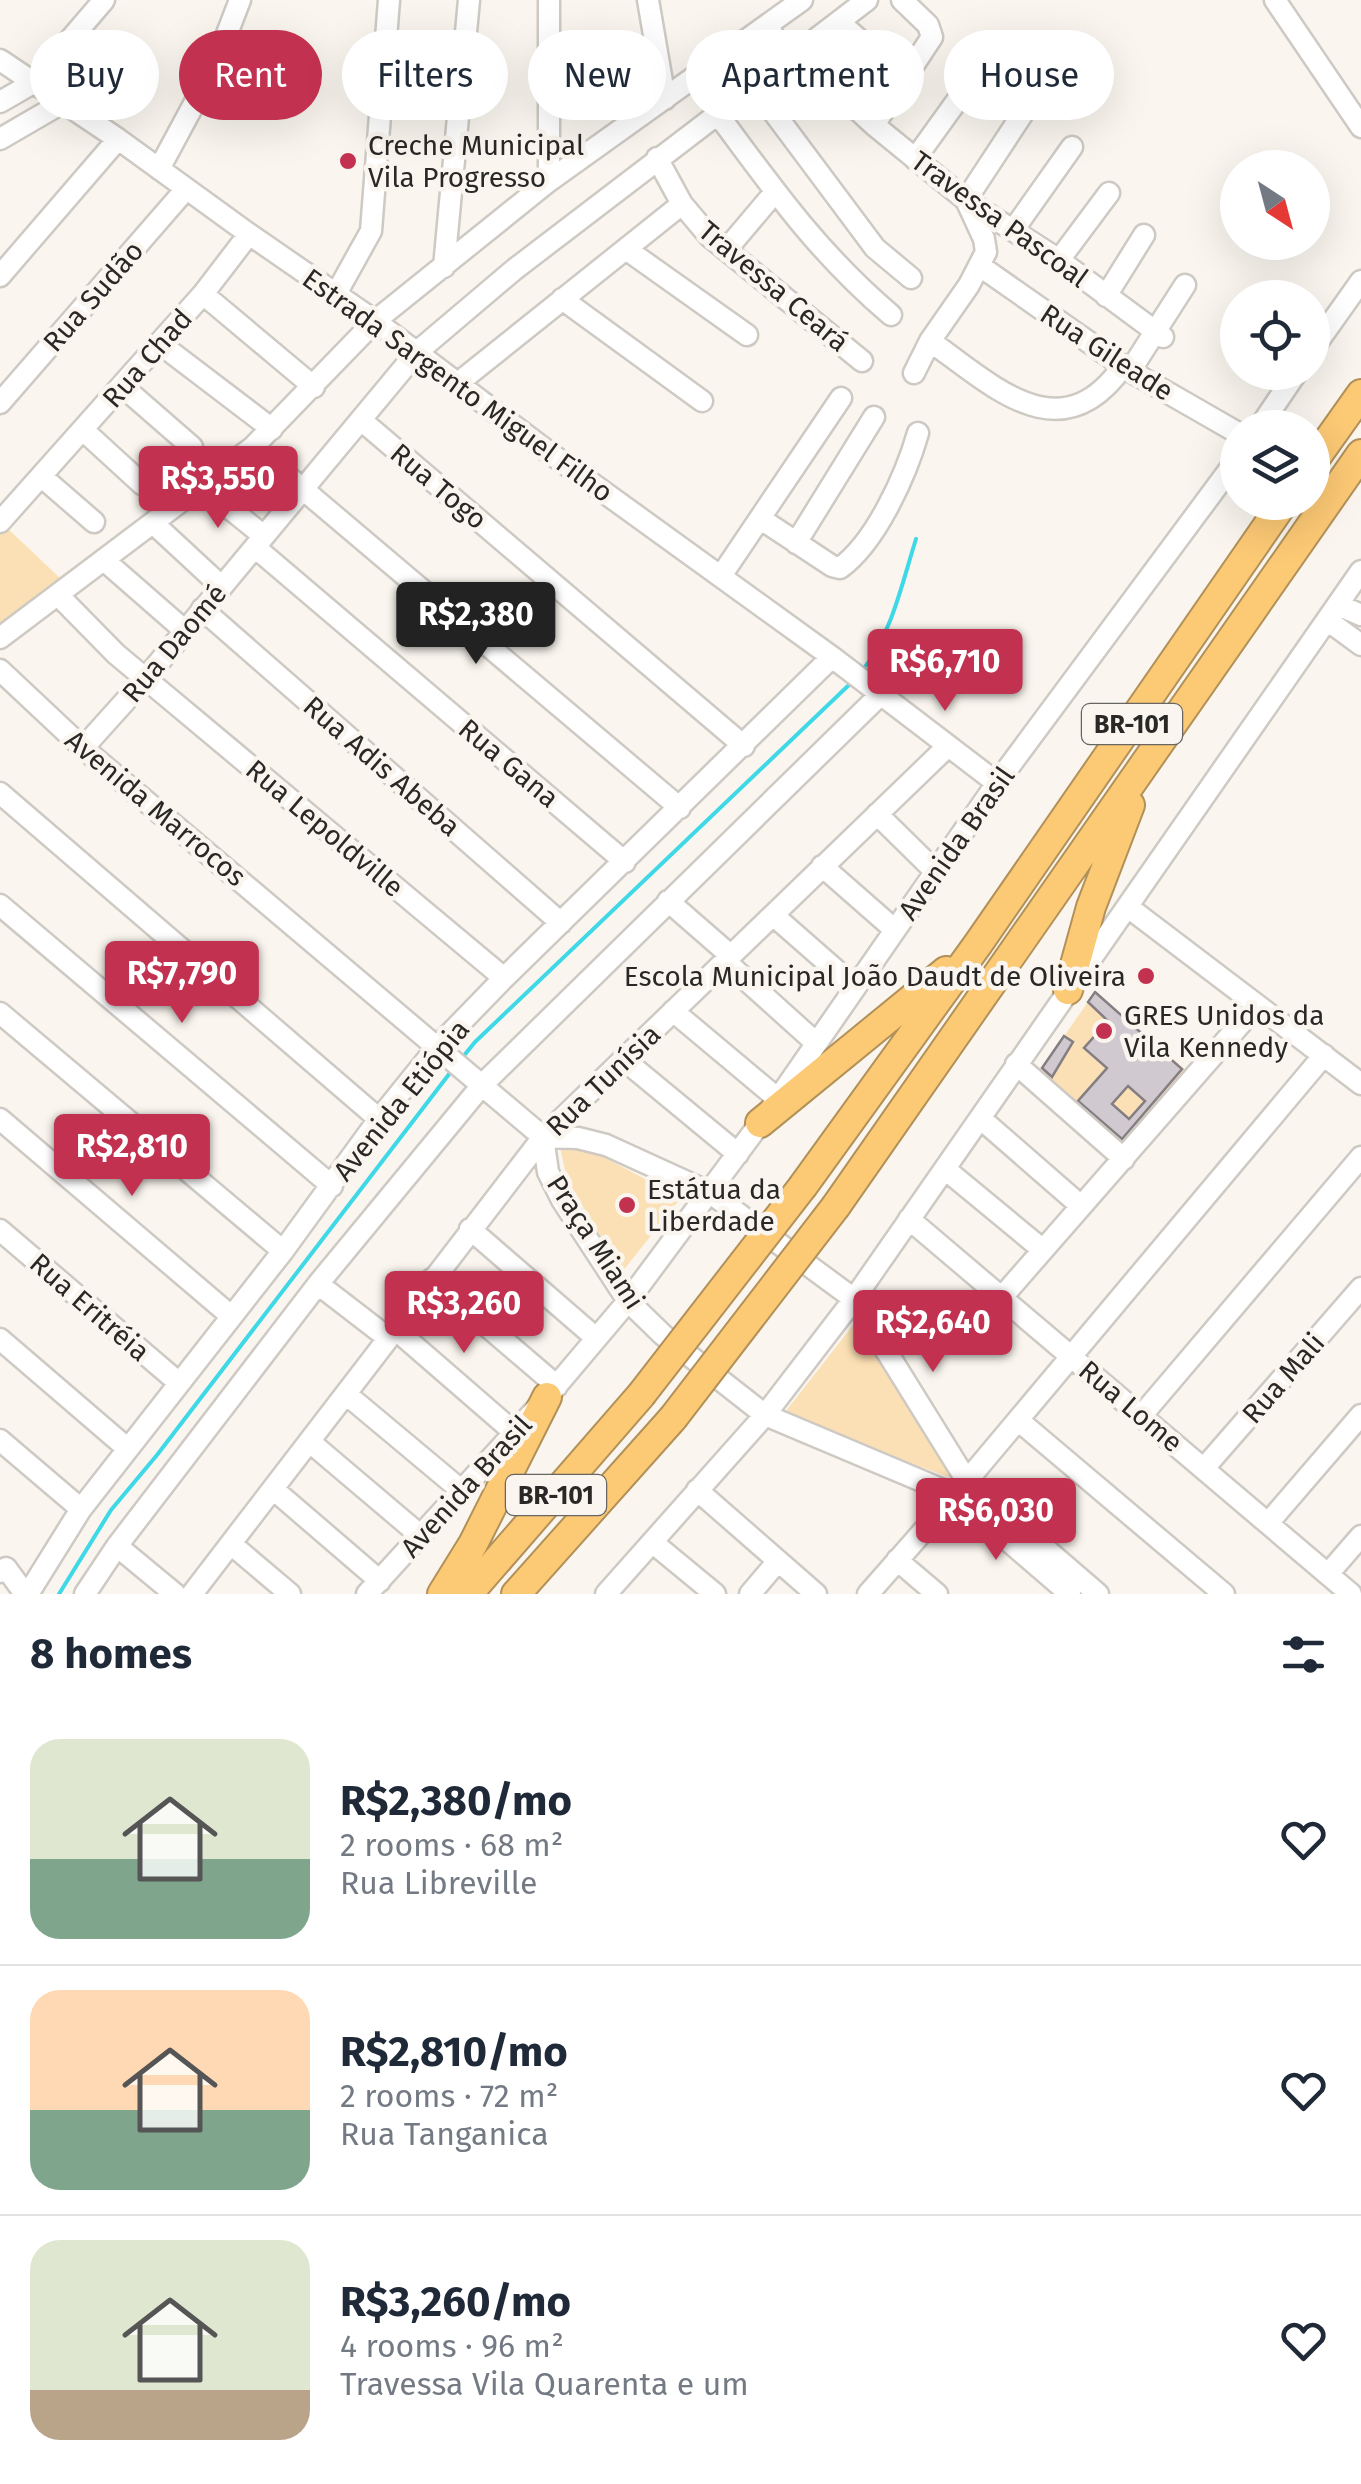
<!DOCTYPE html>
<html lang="en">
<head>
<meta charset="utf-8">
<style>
	:root { --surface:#fff; --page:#f6f6f7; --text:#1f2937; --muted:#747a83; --line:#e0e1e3; --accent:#c23250 }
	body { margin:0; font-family:"Fira Sans",sans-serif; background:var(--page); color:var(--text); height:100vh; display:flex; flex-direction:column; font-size:38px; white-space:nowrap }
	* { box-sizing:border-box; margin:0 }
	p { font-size:32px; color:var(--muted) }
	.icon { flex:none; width:55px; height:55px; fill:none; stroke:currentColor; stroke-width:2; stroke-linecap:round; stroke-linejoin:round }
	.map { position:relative; height:1594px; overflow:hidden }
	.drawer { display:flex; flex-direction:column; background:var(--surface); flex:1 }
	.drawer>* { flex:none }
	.top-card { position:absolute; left:30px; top:30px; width:1302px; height:90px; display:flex; gap:20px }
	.needle { width:65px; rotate:144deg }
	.buttons { position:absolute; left:1220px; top:150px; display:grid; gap:20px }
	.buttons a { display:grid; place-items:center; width:110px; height:110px; border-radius:50%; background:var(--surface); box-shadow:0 10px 40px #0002; font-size:50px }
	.price { position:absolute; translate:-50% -85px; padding:0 22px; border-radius:10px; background:var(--accent); color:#fff; font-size:32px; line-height:65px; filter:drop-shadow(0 2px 5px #0008) }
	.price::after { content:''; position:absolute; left:50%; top:60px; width:30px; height:22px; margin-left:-15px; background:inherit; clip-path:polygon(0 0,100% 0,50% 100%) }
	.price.current { background:#222; color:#fff }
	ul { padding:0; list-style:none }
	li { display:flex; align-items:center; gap:30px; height:250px; padding:0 30px }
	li+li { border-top:2px solid var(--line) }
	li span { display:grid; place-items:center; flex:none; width:280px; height:200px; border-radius:30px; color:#555 }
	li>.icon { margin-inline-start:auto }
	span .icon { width:120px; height:120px; fill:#fffc; stroke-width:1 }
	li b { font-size:42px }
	h2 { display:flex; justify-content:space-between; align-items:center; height:120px; padding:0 30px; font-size:42px }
	.tag { padding:0 35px; border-radius:45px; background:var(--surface); box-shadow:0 10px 40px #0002; font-size:35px; line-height:90px }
	.tag.current { background:var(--accent); color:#fff }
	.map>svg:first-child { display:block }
</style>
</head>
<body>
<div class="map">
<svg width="1361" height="1594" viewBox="0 0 1361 1594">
	<rect width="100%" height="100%" fill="#faf6ef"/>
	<path fill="#fce0b5" d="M5,526L60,578L0,627V533Z
		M1095,992L1187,1071L1123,1145L1038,1073Z
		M581,1145L681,1198L622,1272L567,1180L560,1147Z
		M857,1320L957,1480L782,1416Z"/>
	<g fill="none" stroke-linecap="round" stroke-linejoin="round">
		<path stroke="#3ed8e6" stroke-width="4" d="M861,672C891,637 902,583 916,539
			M462,1058L475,1042L851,683
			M59,1594L111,1510L157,1455L453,1069"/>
	</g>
	<path fill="#d0c9cf" stroke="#847e83" stroke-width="2.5" fill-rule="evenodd" d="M1095,992L1182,1069L1122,1139L1078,1101L1107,1068L1084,1048L1108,1021L1088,1002ZM1128,1086L1145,1101L1129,1119L1112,1104Z
		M1064,1036L1073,1042L1052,1077L1042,1068Z"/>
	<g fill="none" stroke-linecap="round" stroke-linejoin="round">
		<defs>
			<path id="minor" d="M648,0L665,99
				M1275,0L1361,127
				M839,22L904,79
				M768,26L787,60
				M797,54L874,125L966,200L1059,260L1163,337
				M0,60L118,139L249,234L375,321L547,451L832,657L997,783
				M754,86L875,248L911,278
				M0,102L33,83L104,0
				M717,113C773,189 818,253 891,315
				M874,125L932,37L928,25L902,0
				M0,139L62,103L69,45
				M657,158L682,204L709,236L862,361
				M915,159L992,52
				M159,169L215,65L240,0
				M549,181V0
				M1014,229L1072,147
				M626,249L747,335
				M726,250L775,192
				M1059,260L1109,193
				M980,266L1130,371L1238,433
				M444,267L469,0
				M0,276L118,139
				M203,294L314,387
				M336,294L371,231L389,0
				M1106,296L1144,235
				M562,299L702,401
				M930,341C993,386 1061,454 1123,366
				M159,343L272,429
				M1312,350L1361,281
				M1130,371L1185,285
				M914,373L930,341L969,285L986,252L984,239L966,200L1031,101
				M458,383L682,204
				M122,386L192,447
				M0,403L186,189
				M361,420L744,746
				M1259,428L1297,372
				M83,430L142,484
				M253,447L680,808
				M42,477L94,522
				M203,487L264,536
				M761,519L832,566L840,568C876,542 906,475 918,433
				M0,522L203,294L249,234
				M153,523L221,586
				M796,543L874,417
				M256,548L625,862
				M105,561L184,630
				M721,576L841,398
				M59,596L116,654L504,978
				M1338,605L1361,615
				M202,609L561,923
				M1327,620L1361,645
				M0,638L253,447L375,321L549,181L802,0
				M0,670L83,748L543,1137
				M83,748L146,678L417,352L515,269L867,0
				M0,793L379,1119
				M877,814L936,872
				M822,866L895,930
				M668,901L730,955
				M0,905L332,1186
				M1128,907L1361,1084
				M773,915L854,986
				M725,961L815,1042
				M673,1011L778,1099
				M0,1013L283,1251
				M623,1059L738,1154
				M1016,1064L1124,1159
				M980,1118L1081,1206
				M0,1119L231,1316
				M543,1137L578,1138L606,1145L709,1192L854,1299L967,1481L1098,1594
				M543,1137L548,1172L562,1200L628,1301L663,1335L765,1415L955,1495L1070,1594
				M945,1169L1043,1250
				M909,1219L1351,1594
				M470,1229L596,1338
				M0,1230L179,1383
				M432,1279L557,1386
				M318,1284L388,1338
				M1002,1297L1257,1005
				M395,1329L515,1433
				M0,1339L128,1449
				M346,1394L462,1491
				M1142,1415L1361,1157
				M1018,1420L1224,1594
				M0,1440L81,1509
				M310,1442L421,1536
				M1205,1467L1361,1288
				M273,1489L380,1581
				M697,1490L816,1594
				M1269,1522L1361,1415
				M652,1542L715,1594
				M231,1544L290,1594
				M117,1546L175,1594
				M897,1560L937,1594
				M0,1572L6,1568L25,1594
				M1328,1574L1361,1536
				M28,1594L81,1509L283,1251L379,1119L438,1046L504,978L832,657
				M85,1594L117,1546L318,1284L483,1084L880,695
				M192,1594L543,1137L947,747
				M367,1594L547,1397L628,1301L778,1099L997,783L1238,458
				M606,1594L765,1415L854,1299L1361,571
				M750,1594L778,1561
				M868,1594L955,1495L1324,1055"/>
			<path id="highway" d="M1312,463L1361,394
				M1068,990L1091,907L1130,805
				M760,1123L946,971
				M803,1186L978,944L1284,502
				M836,1206L1361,454
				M442,1594L473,1544L547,1397
				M468,1594L641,1395
				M516,1594L673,1418"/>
		</defs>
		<use href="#minor" stroke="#cec9c3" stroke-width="25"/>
		<use href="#highway" stroke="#b29159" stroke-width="32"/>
		<use href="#minor" stroke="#fff" stroke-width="20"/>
		<use href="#highway" stroke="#fcc975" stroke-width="28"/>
		<defs>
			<path id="highway-bridge" d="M641,1395L803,1186
				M673,1418L836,1206"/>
		</defs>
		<use href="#highway-bridge" stroke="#b29159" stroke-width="32" stroke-linecap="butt"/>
		<use href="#highway-bridge" stroke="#fcc975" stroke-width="28"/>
	</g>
	<g fill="#c23250" stroke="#faf6ef" stroke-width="4">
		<circle cx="348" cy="161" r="10"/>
		<circle cx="1146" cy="976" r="10"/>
		<circle cx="1104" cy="1031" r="10"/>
		<circle cx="627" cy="1205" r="10"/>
	</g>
	<g text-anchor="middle" stroke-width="9" stroke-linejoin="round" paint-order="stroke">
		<g fill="#faf6ef" stroke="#686662" stroke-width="2.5">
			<rect x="1082" y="704" width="100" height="40" rx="8"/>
			<rect x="506" y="1475" width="100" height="40" rx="8"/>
		</g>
		<g font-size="25" font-weight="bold" fill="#2a2826">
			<text x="1132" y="733">BR-101</text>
			<text x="556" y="1504">BR-101</text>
		</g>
		<g font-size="28" fill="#2a2826" stroke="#faf6ef" text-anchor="start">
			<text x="368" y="155">Creche Municipal<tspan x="368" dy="32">Vila Progresso</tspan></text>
			<text x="1126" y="986" text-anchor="end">Escola Municipal João Daudt de Oliveira</text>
			<text x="1124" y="1025">GRES Unidos da<tspan x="1124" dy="32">Vila Kennedy</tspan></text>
			<text x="647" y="1199">Estátua da<tspan x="647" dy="32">Liberdade</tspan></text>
		</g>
		<g font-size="28" fill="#2a2826" stroke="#faf6ef">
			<text transform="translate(1000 219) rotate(36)" y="10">Travessa Pascoal</text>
			<text transform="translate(774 286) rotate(40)" y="10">Travessa Ceará</text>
			<text transform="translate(93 296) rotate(-49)" y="10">Rua Sudão</text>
			<text transform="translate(1107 352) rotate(33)" y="10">Rua Gileade</text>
			<text transform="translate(147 358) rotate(-49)" y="10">Rua Chad</text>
			<text transform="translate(458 385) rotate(36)" y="10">Estrada Sargento Miguel Filho</text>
			<text transform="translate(439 486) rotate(40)" y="10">Rua Togo</text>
			<text transform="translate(174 643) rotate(-50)" y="10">Rua Daomé</text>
			<text transform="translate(509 763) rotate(40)" y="10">Rua Gana</text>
			<text transform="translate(382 766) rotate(41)" y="10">Rua Adis Abeba</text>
			<text transform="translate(156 808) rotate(40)" y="10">Avenida Marrocos</text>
			<text transform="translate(325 828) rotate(40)" y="10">Rua Lepoldville</text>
			<text transform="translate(956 843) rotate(-55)" y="10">Avenida Brasil</text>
			<text transform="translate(603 1080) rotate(-44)" y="10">Rua Tunísia</text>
			<text transform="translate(401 1100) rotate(-51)" y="10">Avenida Etiópia</text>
			<text transform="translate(596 1242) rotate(57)" y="10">Praça Miami</text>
			<text transform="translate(90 1307) rotate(41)" y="10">Rua Eritréia</text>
			<text transform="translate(1283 1378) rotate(-49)" y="10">Rua Mali</text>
			<text transform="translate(1131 1406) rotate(40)" y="10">Rua Lome</text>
			<text transform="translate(466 1486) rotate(-48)" y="10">Avenida Brasil</text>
		</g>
	</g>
</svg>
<div class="buttons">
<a><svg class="needle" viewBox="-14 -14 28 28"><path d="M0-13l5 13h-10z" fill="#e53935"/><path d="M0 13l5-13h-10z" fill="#747a83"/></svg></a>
<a><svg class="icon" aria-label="locate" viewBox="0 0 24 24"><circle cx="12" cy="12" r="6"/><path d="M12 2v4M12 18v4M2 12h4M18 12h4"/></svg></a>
<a><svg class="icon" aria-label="layers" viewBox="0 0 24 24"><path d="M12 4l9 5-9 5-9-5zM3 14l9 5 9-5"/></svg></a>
</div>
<b class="price" style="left:218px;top:531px">R$3,550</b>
<b class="price current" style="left:476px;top:667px">R$2,380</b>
<b class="price" style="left:945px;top:714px">R$6,710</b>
<b class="price" style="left:182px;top:1026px">R$7,790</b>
<b class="price" style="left:132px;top:1199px">R$2,810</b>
<b class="price" style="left:464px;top:1356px">R$3,260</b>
<b class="price" style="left:933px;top:1375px">R$2,640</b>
<b class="price" style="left:996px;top:1563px">R$6,030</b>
<div class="top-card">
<a class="tag">Buy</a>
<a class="tag current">Rent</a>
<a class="tag">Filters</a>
<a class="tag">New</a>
<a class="tag">Apartment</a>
<a class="tag">House</a>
</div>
</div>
<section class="drawer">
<h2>8 homes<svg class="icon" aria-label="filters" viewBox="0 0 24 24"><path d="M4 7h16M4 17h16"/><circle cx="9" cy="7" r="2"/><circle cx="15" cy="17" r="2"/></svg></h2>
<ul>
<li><span style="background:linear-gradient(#dfe7d0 60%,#7fa58c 0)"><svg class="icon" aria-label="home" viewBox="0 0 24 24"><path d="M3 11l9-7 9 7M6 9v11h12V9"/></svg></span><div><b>R$2,380/mo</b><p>2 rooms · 68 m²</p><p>Rua Libreville</p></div><svg class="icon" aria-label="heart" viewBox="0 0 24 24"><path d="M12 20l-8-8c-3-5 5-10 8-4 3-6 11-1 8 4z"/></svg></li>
<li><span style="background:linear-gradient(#ffd9b3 60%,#7fa58c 0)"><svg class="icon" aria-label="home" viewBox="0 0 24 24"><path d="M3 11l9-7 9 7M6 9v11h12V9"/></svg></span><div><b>R$2,810/mo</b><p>2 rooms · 72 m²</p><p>Rua Tanganica</p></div><svg class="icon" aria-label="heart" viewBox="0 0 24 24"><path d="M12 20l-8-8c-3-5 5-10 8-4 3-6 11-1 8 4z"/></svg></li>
<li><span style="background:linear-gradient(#dfe7d0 75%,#b9a48a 0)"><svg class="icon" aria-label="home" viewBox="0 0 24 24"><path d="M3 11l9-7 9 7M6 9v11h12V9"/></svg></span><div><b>R$3,260/mo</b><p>4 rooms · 96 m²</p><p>Travessa Vila Quarenta e um</p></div><svg class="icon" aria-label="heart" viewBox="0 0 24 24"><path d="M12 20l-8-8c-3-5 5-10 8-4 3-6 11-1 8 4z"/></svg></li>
</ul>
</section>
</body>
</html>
